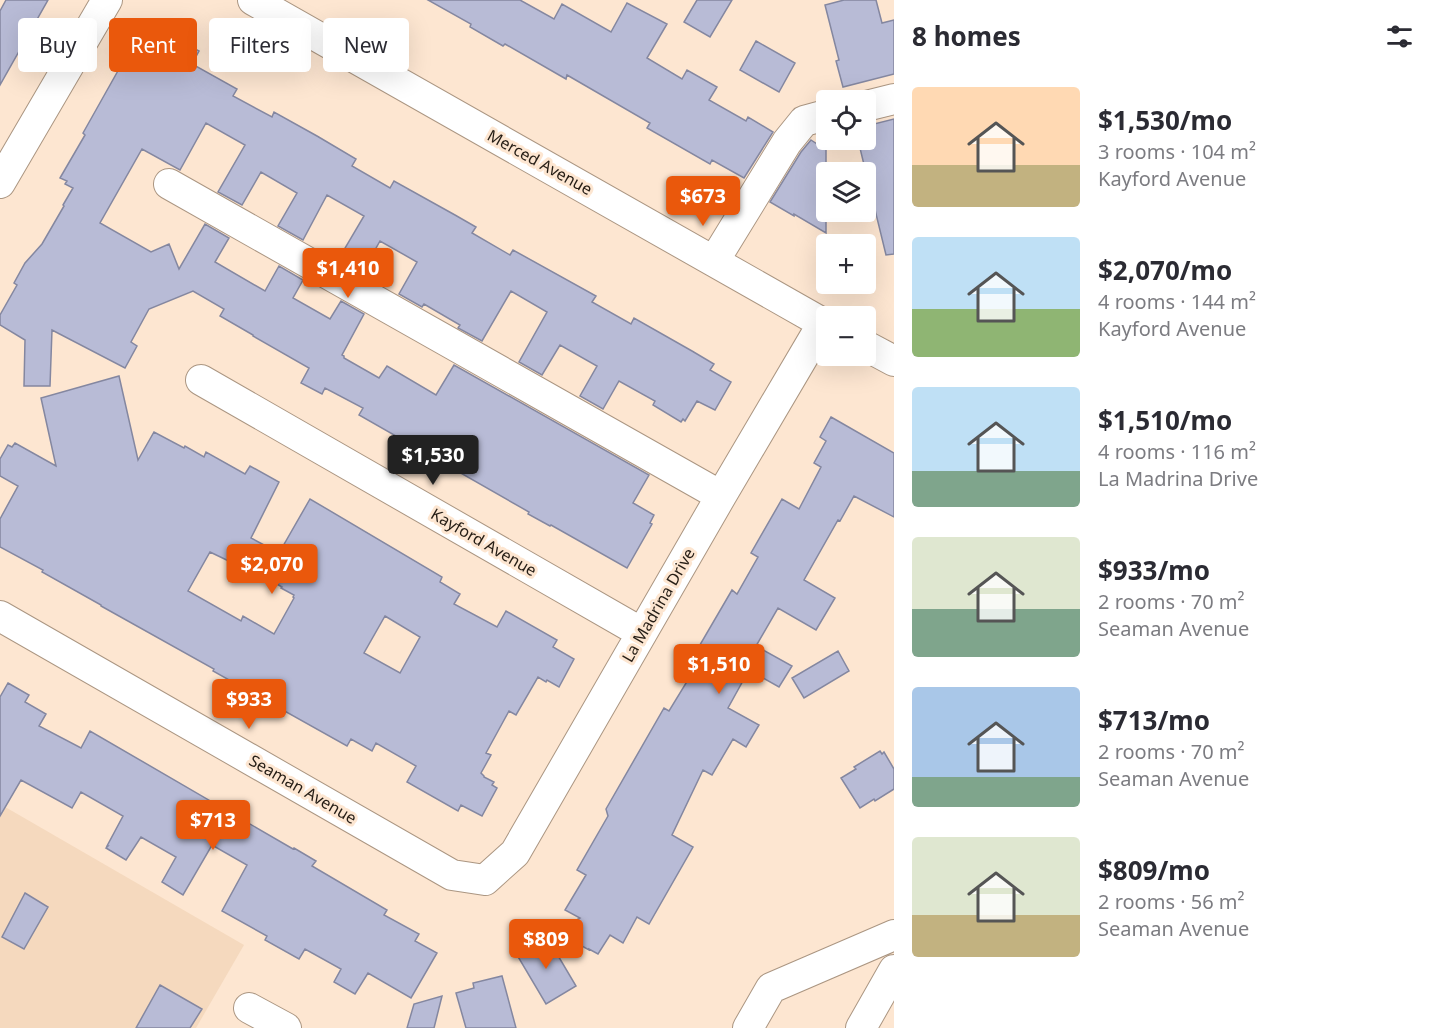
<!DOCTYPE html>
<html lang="en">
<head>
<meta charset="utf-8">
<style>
	:root { --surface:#fff; --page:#f2f2f3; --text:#2b2b33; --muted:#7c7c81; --accent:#ea580c }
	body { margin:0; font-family:"Noto Sans",sans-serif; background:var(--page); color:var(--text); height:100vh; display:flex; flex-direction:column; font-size:22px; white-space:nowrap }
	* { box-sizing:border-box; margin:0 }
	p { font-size:20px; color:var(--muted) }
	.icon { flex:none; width:33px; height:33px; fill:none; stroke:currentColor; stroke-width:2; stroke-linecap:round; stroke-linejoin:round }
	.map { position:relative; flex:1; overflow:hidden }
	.panel { display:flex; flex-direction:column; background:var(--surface); width:540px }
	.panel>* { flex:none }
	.guide { position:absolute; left:18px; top:18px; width:570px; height:54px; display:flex; gap:12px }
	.buttons { position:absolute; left:816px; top:90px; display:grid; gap:12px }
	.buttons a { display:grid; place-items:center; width:60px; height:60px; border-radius:6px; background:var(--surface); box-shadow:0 6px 24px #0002; font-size:30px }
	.price { position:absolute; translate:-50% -51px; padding:0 14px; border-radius:6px; background:var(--accent); color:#fff; font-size:20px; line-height:39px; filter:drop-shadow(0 2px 3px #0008) }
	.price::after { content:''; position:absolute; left:50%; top:36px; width:18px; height:14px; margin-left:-9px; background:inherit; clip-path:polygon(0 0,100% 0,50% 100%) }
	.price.selected { background:#222; color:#fff }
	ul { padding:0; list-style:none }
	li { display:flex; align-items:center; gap:18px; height:150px; padding:0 18px }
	li span { display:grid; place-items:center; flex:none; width:168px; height:120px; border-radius:6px; color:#555 }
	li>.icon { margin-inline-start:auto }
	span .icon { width:72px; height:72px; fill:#fffc; stroke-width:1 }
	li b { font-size:26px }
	h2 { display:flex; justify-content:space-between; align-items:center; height:72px; padding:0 18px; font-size:26px }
	.tag { padding:0 21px; border-radius:6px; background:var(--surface); box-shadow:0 6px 24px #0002; font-size:21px; line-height:54px }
	.tag.selected { background:var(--accent); color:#fff }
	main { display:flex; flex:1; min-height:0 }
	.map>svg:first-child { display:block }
</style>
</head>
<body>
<main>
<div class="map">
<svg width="894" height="1028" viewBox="0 0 894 1028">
	<rect width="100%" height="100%" fill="#fde6d1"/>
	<path fill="#f5d9be" d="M0,804L244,945L196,1028H0Z"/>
	<path fill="#b8bbd6" stroke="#8487a0" stroke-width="1.5" fill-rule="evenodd" d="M6,0H48L0,85V11Z
		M428,0H520L554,19L562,4L611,32L627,3L667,24L647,58L682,79L687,70L717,87L709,100L746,121L748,117L773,132L744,178L712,160L710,164L647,128L650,123L567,75L566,79L505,44L503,46L470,27L471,24Z
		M697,0H732L710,37L684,22Z
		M844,0H876L882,23L894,20V74L843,87L836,61L839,60L825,5Z
		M146,21L199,51L192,64L237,89L233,96L272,117L274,112L317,136L356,159L352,166L390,188L394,181L455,215L476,227L472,233L510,255L513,250L596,296L592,302L631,324L634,318L692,351L714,364L710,370L731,382L715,410L697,401L685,421L683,419L681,422L653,405L655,401L619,381L603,409L580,396L597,366L560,345L542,375L519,362L547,312L511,291L482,341L458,328L460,325L424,304L422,307L399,294L417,262L380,241L362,273L338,260L364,216L327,195L303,240L278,226L297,193L261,172L242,205L218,192L245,145L206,123L180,170L142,149L100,223L151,252L169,244L179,269L205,224L229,238L215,262L265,291L279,266L303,280L293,298L330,319L341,301L364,314L342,355L344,356V358L379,378L387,366L436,395L454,365L649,475L633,503L654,515L650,523L652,524L627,568L551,525L550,526L528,514L529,512L359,415L363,408L325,388L322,394L301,383L309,368L253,336V335L220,316L224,309L193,291L149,309L131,342L137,346L125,368L52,330L50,386H24L25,340L0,325V315L17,285L14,283L25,263L42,244L64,206L63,205L73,188L65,184L67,181L60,178L85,135L83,133Z
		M756,41L795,63L779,92L740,70Z
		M894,119V254L886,255L858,140H866V126Z
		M811,140L826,150V233L794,214V216L770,202L801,152Z
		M119,376L138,460L154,432L184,448L185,446L204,457L206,452L245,474L250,466L279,482L251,538L279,553L310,499L442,577L440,582L460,594L454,604L497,627L506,611L557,640L553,647L574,659L559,687L547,680L546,682L538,677L516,715L509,711L486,753L491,755L481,773L484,776V777L494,782L492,785L497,788L482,816L461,805L458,811L407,782L416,766L376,743L372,751L351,739L347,746L213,671L214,669L101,606V605L42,572L43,570L0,547V519L18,486L0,476V459L8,445L12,447L15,443L56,466L41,398ZM210,552L237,565L239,562L282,587L281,588L294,595L293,597L294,598L274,634L243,616L241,621L188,591ZM385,616L420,637L400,673L364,653Z
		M831,417L894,453V517L854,496L840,521L838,520L804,580L835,598L816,630L778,608L756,646L792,666L779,687L749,670L728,708L759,725L746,747L733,739L712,775L703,770L672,835L693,847L649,924L637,917L623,943L610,935L598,954L589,949V950L557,932L580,918L565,910L586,875L577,870L608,816L606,809L664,708L669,711L691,675L683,670L696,649L697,650L732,590L737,594L758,557L751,553L782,499L799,509L821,467L814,463L826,441L820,437Z
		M838,651L849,671L804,698L792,678Z
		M8,683L29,695L25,702L46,714L39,726L81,748L90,731L293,849L294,848L316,861L312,866L387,910L384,915L419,934L415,941L437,953L411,998L368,973L355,994L334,982L341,969L305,949L299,959L265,940L267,936L222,911L247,865L212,845L183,895L162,882L176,857L141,837L126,860L106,848L108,846H107L123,816L81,792L72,808L21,780L0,816V697Z
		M880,751L882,754L884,752L894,769V789L875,801L874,799L860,808L841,778L856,769L854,767Z
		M25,893L48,907L24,949L2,937Z
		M547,937L576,986L546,1004L517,955Z
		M502,976L516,1028H466L456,993L474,988L473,983Z
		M160,985L202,1009L190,1028H136Z
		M442,996L434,1028H407L414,1004Z"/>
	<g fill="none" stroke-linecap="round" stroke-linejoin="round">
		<defs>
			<path id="minor" d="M253,0L826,325
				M866,106L894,99
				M0,183L107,0
				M169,184L721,496
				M714,261L787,142L804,121L826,115
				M866,346L894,361
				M201,380L642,633
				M0,616L452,875L485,880L515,853L721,496L823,323
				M249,1008L286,1028
				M748,1028L771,988L894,935
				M861,1028L894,970"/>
		</defs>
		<use href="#minor" stroke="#ab9682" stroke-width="32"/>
		<use href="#minor" stroke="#fff" stroke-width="30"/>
	</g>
	<g text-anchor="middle" stroke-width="6" stroke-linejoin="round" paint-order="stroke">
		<g font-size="16" fill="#251d15" stroke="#fde6d1">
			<text transform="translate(540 162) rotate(29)" y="6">Merced Avenue</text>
			<text transform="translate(484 542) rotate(30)" y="6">Kayford Avenue</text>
			<text transform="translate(658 605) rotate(-60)" y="6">La Madrina Drive</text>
			<text transform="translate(303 789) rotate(30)" y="6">Seaman Avenue</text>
		</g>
	</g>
</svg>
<div class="buttons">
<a><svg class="icon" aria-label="locate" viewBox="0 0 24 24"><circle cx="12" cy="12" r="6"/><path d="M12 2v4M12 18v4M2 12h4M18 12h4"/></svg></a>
<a><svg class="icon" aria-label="layers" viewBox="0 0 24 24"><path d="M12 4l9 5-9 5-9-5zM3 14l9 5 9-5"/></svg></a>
<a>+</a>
<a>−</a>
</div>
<b class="price" style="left:703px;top:227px">$673</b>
<b class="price" style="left:348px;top:299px">$1,410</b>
<b class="price selected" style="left:433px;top:486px">$1,530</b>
<b class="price" style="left:272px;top:595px">$2,070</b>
<b class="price" style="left:719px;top:695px">$1,510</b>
<b class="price" style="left:249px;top:730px">$933</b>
<b class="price" style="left:213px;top:851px">$713</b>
<b class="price" style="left:546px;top:970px">$809</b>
<div class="guide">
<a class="tag">Buy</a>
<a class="tag selected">Rent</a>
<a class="tag">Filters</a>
<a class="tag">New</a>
</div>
</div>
<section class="panel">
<h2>8 homes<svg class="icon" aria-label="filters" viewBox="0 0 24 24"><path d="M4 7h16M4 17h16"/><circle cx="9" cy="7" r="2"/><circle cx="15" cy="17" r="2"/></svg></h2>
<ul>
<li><span style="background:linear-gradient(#ffd9b3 65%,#c2b280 0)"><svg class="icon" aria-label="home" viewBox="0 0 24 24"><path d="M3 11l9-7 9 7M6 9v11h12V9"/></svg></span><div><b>$1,530/mo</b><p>3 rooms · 104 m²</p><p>Kayford Avenue</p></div></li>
<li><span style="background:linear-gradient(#bfe0f5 60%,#8fb573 0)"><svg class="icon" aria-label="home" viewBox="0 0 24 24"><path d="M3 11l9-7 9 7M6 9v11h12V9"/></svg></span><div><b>$2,070/mo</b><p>4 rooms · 144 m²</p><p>Kayford Avenue</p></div></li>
<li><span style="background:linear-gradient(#bfe0f5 70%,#7fa58c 0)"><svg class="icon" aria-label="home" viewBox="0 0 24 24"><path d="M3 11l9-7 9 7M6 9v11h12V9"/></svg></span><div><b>$1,510/mo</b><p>4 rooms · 116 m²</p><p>La Madrina Drive</p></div></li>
<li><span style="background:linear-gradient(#dfe7d0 60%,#7fa58c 0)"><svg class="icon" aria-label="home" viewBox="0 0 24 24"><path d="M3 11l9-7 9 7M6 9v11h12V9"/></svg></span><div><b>$933/mo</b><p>2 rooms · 70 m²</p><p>Seaman Avenue</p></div></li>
<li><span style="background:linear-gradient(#a9c7e8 75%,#7fa58c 0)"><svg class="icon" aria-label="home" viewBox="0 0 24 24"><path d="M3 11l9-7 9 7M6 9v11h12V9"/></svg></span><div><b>$713/mo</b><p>2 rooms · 70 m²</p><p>Seaman Avenue</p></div></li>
<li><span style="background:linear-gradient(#dfe7d0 65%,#c2b280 0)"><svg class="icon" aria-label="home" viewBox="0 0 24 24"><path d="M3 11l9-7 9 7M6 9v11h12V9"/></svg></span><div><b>$809/mo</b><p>2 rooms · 56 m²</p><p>Seaman Avenue</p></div></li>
</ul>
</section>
</main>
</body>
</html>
